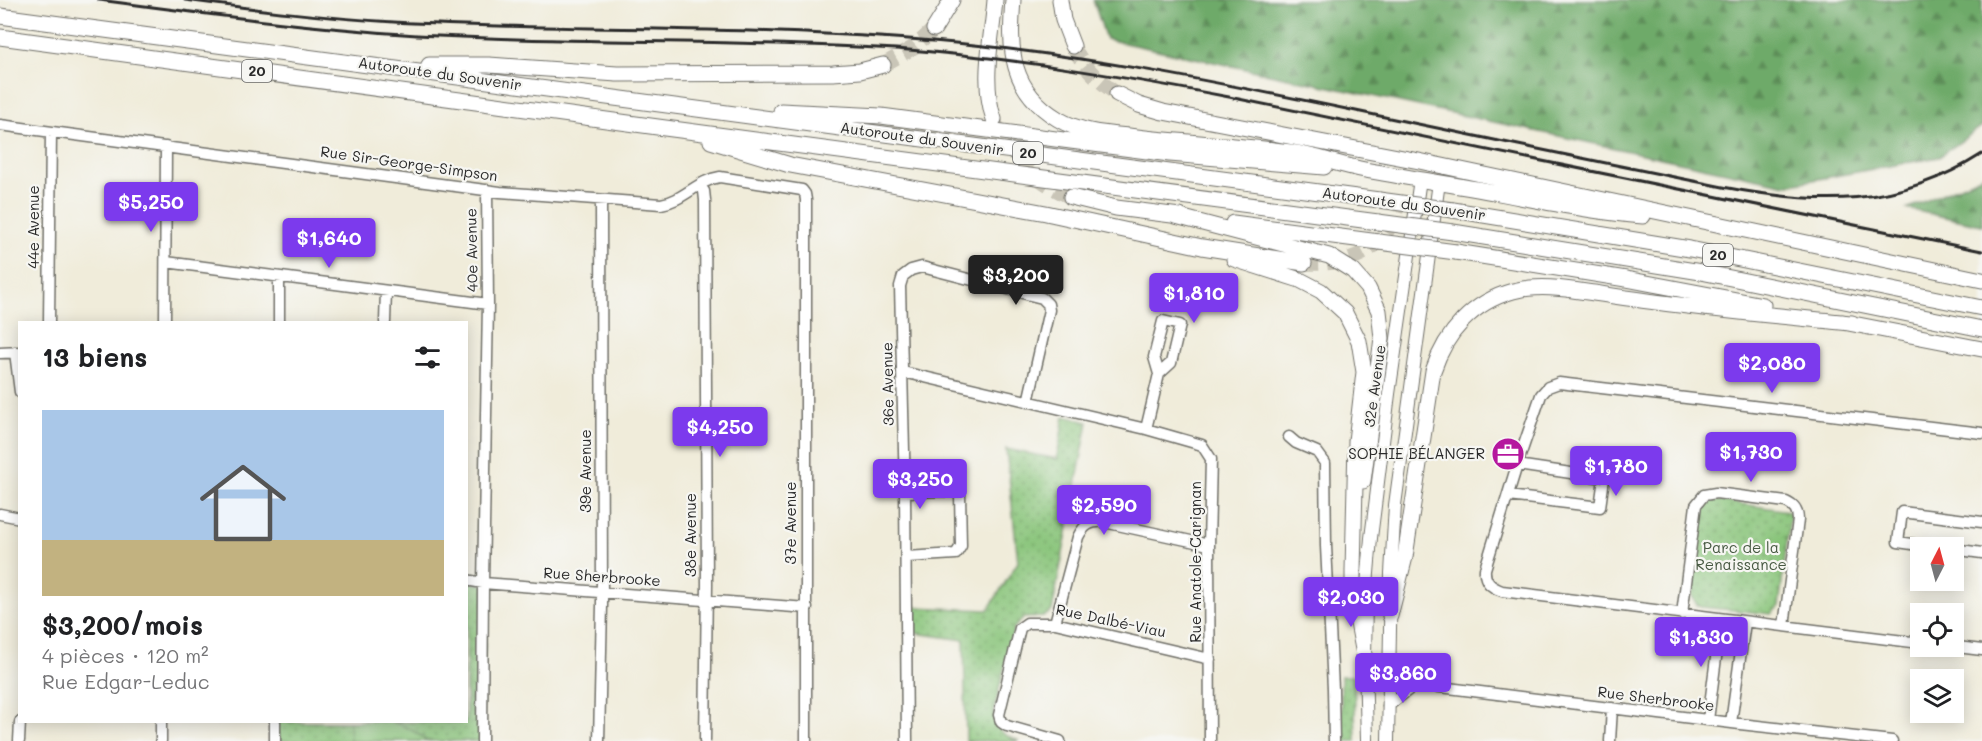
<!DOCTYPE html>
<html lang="fr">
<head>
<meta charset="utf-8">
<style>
	:root { --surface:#fff; --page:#f2f2f2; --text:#202124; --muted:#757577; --accent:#7c3aed }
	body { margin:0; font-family:Mali,sans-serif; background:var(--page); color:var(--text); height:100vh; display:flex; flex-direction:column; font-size:22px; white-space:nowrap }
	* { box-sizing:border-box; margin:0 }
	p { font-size:20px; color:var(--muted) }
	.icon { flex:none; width:33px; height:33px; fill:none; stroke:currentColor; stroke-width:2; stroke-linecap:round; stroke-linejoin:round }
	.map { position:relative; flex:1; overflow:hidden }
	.details { position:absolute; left:18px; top:321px; width:450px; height:402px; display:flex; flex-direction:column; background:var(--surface); border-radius:0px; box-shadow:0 3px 15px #0003 }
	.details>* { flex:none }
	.needle { width:39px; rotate:6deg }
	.tools { position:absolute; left:1910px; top:537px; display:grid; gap:12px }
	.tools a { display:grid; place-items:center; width:54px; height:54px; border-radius:0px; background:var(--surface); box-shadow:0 3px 15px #0003; font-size:30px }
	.price { position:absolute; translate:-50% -51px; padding:0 14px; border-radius:6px; background:var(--accent); color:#fff; font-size:20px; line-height:39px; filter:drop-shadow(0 2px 3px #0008) }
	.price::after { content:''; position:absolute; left:50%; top:36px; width:18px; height:14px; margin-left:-9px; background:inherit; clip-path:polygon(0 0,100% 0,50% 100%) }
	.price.on { background:#222; color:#fff }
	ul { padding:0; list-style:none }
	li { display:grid; align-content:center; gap:12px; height:318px; padding:0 24px }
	li span { display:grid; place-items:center; height:186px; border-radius:0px; color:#555 }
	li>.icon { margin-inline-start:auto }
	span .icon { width:108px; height:108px; fill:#fffc; stroke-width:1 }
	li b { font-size:26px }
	h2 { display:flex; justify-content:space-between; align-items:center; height:72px; padding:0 24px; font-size:26px }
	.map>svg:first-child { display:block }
</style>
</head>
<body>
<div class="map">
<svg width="1982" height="741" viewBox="0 0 1982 741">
	<defs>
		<pattern id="grass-dots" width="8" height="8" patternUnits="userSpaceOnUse" patternTransform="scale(1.5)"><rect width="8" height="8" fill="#88c479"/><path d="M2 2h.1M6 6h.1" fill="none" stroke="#6f9f63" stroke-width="1.8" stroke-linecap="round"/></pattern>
		<pattern id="forest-firs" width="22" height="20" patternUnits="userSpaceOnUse" patternTransform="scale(1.5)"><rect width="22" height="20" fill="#6eaa69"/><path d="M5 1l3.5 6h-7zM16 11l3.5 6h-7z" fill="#5b8b57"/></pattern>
	</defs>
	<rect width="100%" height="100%" fill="#f6f6f2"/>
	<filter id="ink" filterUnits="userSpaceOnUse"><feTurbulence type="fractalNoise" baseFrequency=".0167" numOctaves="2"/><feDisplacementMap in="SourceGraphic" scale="12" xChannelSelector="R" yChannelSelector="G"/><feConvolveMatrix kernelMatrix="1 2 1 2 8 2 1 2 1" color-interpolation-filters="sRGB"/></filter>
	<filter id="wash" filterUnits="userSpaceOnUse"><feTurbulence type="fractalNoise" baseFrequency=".008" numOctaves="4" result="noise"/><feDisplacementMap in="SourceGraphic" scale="24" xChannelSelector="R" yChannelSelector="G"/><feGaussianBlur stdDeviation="1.35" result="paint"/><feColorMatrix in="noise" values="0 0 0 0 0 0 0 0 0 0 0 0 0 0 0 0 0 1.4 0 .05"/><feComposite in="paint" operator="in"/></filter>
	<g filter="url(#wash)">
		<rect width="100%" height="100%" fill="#f0ecda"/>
		<path fill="url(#grass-dots)" stroke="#5a7852" stroke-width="1.5" d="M1064,416L1088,422L1052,611L1043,617L1023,618L1014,628L994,710C992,727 1004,737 1020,741H966L964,640L915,633L914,607L988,610L1018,562L1006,449L1057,459Z
			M1714,500L1789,511L1790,517L1779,606L1771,614L1702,607L1697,605L1692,596L1703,506L1706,501Z
			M467,581L487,586L481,741H276V722H466Z
			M1341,676H1354L1356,741H1342Z"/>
		<path fill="url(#forest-firs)" stroke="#4c6a4a" stroke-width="1.5" d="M1093,0H1982V126L1939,157L1786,185L1106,39Z
			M1982,175V225L1907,209L1978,178Z"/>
		<path fill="#88c479" stroke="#5a7852" stroke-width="1.5" d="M349,722C384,721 399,717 427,741H350Z"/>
	</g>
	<g filter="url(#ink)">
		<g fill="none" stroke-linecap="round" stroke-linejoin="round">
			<path stroke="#c9c5b7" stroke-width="15" stroke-dasharray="15 8" stroke-linecap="butt" d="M1073,46C1083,66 1098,81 1117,94
				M883,65L914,47L934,29
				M995,122C1009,157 1037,182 1071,197
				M1304,263C1357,266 1394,247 1400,191"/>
			<defs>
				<path id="minor" d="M0,125L500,192L661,204C683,201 698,180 720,177L802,190L805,194L806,200V741
					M700,186L704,191L705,200L707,584L705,741
					M166,262L488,304
					M49,322L51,132
					M165,322L166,147
					M279,322V277
					M385,322L386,291
					M15,352L20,392
					M0,353L20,352
					M903,372L1146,429L1202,445L1211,459L1209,545L1210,741
					M1146,429L1159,374L1171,363L1180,325L1163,321L1154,357L1159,374
					M1289,437L1296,443L1317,452L1325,463L1326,546L1333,689L1334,741
					M905,492L952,491L960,494L961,546L956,554L906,557
					M1508,496L1600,507L1604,478L1517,465
					M0,514L20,518
					M1940,548L1898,542L1902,512L1982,522
					M1953,549L1982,553
					M466,580L483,583L807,608
					M1682,614L1696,505L1704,495L1716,493L1786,502C1795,506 1798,511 1798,520L1784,626
					M1055,623L1078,537C1084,525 1090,521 1104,522L1209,545
					M1920,643L1502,591C1491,587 1484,582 1485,569L1517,465L1541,395L1548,387L1559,383L1982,433
					M1949,646L1982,650
					M1389,667L1399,676L1416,684L1740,724L1892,741
					M1388,706L1416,684
					M1708,720L1721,619
					M1731,723L1745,622
					M19,741L20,722
					M161,741V722
					M275,741V722
					M482,741L483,583L488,304L487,190
					M599,741L602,605L601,200
					M907,741L905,492L900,286L903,276L911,270L922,267L1042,298L1048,304L1049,310L1028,402
					M1060,741L1007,726L1001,722L999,715L1020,628L1027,623H1055L1210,659
					M1610,741L1612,708"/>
				<path id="major" d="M1367,741L1365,660L1366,597L1371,538L1389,394L1420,179
					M1388,741L1391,573L1395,505L1439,182"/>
				<path id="highway" d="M1013,0C1009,50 1010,90 1058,119C1081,133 1110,134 1137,137C1188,143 1240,145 1290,152C1316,156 1340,165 1365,170C1410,178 1455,185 1499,193C1547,202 1594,212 1643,216
					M1060,0L1063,20L1073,46
					M0,16L1379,200
					M934,29L952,0
					M0,37L665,128L1378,222
					M429,65H489L617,74L833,73L860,71L883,65
					M1117,94L1139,105L1163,112L1419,161L1982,280
					M781,111L881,116L1170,154L1324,167
					M994,119C981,82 992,38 995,0
					M711,141L790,165L1046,213L1202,247L1304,263
					M1071,197L1116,208L1180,216
					M1453,210L1690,249L1982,308
					M1172,215L1329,256L1353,271L1368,288L1379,311L1382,338L1363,481
					M1233,223L1379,242
					M1453,232L1701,272L1982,329
					M1456,252L1626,279L1763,305
					M1234,259L1300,280L1321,291L1345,313L1359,341L1364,372L1356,441L1353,571V596L1365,660
					M1843,322L1982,349
					M1390,616L1405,557L1433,371C1446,332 1473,302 1513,291C1540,284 1567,289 1594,293C1620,297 1645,301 1671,304C1731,312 1792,317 1852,323"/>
			</defs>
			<use href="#minor" stroke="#706f68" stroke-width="13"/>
			<use href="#major" stroke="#706f68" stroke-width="14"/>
			<use href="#highway" stroke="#706f68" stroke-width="17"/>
			<use href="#minor" stroke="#fff" stroke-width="10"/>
			<use href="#major" stroke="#fff" stroke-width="12"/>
			<use href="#highway" stroke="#fff" stroke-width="15"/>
			<path stroke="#2b2b2b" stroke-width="3" d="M99,0C205,14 310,28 417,35C576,44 736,39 896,49C1008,57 1119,76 1229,97L1982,251
				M185,0C254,9 324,18 394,22C574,32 754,25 933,41C1075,53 1216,82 1356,111C1478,137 1601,162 1723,187C1817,205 1898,208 1982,154"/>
			<defs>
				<path id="highway-bridge" d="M1379,200L1453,210
					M1378,222L1453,232
					M1379,242L1456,252"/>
			</defs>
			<use href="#highway-bridge" stroke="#706f68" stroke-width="17" stroke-linecap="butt"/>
			<use href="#highway-bridge" stroke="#fff" stroke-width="15"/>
		</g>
	</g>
	<defs>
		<symbol id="office-disc" viewBox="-11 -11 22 22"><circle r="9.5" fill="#b5179e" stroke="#f6f6f2"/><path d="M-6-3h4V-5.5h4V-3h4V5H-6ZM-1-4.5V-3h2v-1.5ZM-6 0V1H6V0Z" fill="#fff"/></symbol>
	</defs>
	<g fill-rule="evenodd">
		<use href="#office-disc" x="1489" y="435" width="38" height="38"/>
	</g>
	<g text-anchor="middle" stroke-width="4.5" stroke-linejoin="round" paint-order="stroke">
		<g fill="#f6f6f2" stroke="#686867" stroke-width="1.5">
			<rect x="242" y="60" width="30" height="22" rx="4.5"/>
			<rect x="1013" y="142" width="30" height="22" rx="4.5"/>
			<rect x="1703" y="244" width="30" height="22" rx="4.5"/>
		</g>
		<g font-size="14" font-weight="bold" fill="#2b2b2b">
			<text x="257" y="76">20</text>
			<text x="1028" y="158">20</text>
			<text x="1718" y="260">20</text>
		</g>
		<g font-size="15" fill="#2b2b2b" stroke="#f6f6f2">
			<text transform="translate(440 74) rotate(8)" y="5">Autoroute du Souvenir</text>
			<text transform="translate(922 139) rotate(8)" y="5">Autoroute du Souvenir</text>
			<text transform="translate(409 164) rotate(8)" y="5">Rue Sir-George-Simpson</text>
			<text transform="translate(1404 204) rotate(8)" y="5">Autoroute du Souvenir</text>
			<text transform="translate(34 227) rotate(-90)" y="5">44e Avenue</text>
			<text transform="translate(472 250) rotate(-91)" y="5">40e Avenue</text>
			<text transform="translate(888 384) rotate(-91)" y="5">36e Avenue</text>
			<text transform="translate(1375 386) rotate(-82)" y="5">32e Avenue</text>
			<text transform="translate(586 471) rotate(-90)" y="5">39e Avenue</text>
			<text transform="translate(791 523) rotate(-90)" y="5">37e Avenue</text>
			<text transform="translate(691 535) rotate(-90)" y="5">38e Avenue</text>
			<text transform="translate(1196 562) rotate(-90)" y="5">Rue Anatole-Carignan</text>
			<text transform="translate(602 577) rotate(4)" y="5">Rue Sherbrooke</text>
			<text transform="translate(1111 621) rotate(12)" y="5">Rue Dalbé-Viau</text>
			<text transform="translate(1656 699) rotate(7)" y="5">Rue Sherbrooke</text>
		</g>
		<g font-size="15" fill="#2b2b2b" stroke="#f6f6f2" text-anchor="end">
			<text x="1485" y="459">SOPHIE BÉLANGER</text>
		</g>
		<g font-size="15" fill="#475942" stroke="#f6f6f2">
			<text x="1741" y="553">Parc de la<tspan x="1741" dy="17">Renaissance</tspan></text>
		</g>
	</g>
</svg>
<div class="tools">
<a><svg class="needle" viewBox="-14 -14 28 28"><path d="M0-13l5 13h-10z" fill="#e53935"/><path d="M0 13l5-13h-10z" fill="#757577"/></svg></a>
<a><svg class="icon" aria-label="locate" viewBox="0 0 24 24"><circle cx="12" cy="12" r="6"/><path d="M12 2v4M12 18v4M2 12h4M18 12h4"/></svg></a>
<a><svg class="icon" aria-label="layers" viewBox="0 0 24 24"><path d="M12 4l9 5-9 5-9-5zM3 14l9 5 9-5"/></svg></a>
</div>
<b class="price" style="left:151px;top:233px">$5,250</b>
<b class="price" style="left:329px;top:269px">$1,640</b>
<b class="price on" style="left:1016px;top:306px">$3,200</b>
<b class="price" style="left:1194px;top:324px">$1,810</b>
<b class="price" style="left:1772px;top:394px">$2,080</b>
<b class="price" style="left:720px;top:458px">$4,250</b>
<b class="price" style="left:1751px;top:483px">$1,730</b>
<b class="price" style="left:1616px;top:497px">$1,780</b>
<b class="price" style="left:920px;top:510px">$3,250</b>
<b class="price" style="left:1104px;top:536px">$2,590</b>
<b class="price" style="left:1351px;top:628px">$2,030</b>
<b class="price" style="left:1701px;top:668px">$1,830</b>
<b class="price" style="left:1403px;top:704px">$3,860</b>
<section class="details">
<h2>13 biens<svg class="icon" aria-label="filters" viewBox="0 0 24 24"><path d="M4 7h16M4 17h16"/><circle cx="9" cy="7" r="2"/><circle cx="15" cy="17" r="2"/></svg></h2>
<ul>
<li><span style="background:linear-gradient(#a9c7e8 70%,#c2b280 0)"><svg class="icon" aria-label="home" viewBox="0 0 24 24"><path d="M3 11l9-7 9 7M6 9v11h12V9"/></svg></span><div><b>$3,200/mois</b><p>4 pièces · 120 m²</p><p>Rue Edgar-Leduc</p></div></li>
</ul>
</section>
</div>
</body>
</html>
